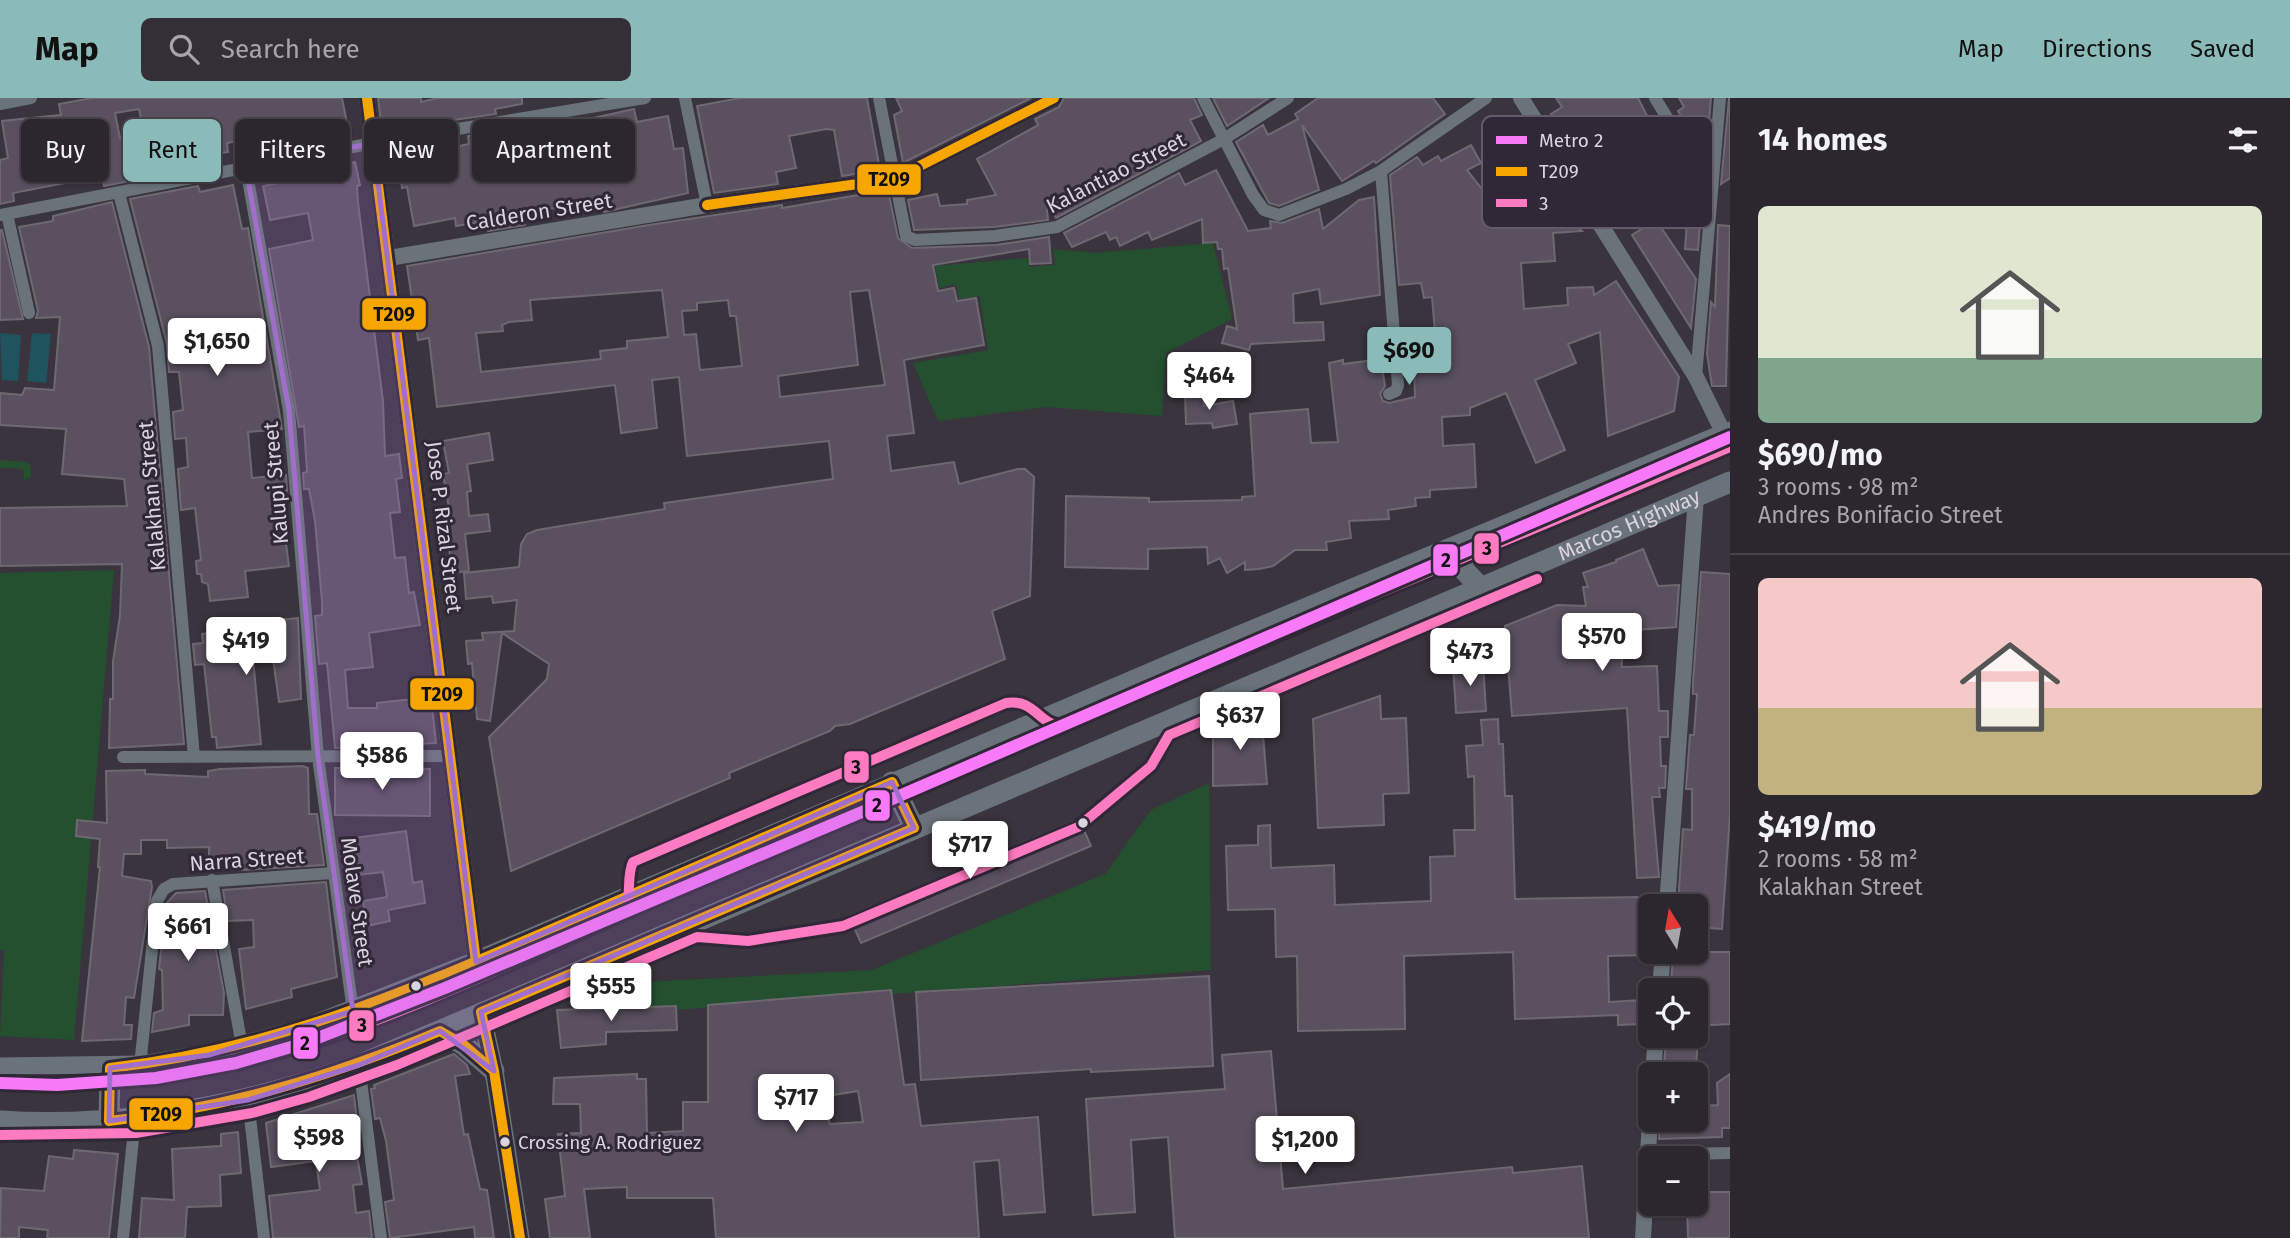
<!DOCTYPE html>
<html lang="en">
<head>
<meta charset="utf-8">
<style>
	:root { --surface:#2c272e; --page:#342f36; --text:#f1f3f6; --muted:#a6a5aa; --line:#48444a; --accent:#8bbbb9 }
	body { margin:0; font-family:"Fira Sans",sans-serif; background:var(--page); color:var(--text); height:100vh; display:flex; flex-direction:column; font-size:26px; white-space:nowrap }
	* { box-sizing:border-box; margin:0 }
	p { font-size:23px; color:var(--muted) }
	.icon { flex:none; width:38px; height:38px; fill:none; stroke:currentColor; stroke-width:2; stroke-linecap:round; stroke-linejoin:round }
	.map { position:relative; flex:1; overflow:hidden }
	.drawer { display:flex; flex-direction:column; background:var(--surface); width:560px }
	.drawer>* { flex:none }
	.top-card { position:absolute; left:21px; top:21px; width:665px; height:63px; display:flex; gap:14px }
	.needle { width:46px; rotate:349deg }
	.controls { position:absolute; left:1638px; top:796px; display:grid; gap:14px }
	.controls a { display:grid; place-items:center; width:70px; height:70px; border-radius:10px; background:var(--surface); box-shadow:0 2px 5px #0004,0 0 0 2px var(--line); font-size:35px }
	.price { position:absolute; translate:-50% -60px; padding:0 16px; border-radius:7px; background:#fff; color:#222; font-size:23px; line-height:46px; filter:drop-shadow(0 2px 4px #0008) }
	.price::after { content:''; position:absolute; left:50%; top:42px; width:21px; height:16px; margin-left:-10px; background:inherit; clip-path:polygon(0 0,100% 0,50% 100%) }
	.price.on { background:var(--accent); color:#111 }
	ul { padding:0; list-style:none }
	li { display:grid; align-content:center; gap:14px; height:371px; padding:0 28px }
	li+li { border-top:2px solid var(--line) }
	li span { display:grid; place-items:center; height:217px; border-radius:10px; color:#555 }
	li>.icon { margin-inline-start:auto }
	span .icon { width:126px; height:126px; fill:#fffc; stroke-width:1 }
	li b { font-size:30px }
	h2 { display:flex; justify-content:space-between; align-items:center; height:84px; padding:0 28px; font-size:30px }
	.tag { padding:0 24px; border-radius:10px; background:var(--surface); box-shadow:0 2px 5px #0004,0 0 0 2px var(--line); font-size:24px; line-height:63px }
	.tag.on { background:var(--accent); color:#111 }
	header { display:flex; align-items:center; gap:42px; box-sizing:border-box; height:98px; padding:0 35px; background:var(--accent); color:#111 }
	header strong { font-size:33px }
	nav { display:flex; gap:38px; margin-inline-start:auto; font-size:24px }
	.search { width:490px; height:63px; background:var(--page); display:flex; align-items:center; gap:18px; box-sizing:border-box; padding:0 24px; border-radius:10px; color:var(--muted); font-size:26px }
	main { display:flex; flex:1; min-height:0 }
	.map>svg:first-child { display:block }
</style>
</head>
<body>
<header>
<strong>Map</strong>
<div class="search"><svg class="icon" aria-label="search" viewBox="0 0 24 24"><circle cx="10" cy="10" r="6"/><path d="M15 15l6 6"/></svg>Search here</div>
<nav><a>Map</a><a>Directions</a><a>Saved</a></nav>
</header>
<main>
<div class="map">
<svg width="1730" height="1140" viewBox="0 0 1730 1140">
	<rect width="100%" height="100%" fill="#3a343e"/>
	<path fill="#24502f" d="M1213,145L1232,221L1166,255L1162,318L1047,309L938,323L913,265L988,252L980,198L959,201L956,186L939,190L935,168L1028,160L1029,169L1055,167L1053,151L1095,155Z
		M0,362L26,364L31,368V379L24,382L23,371L0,370Z
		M114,472L74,942L0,938L4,853L0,852V475Z
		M1209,685L1211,872L554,921L626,885L872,872L1105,776L1151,712Z"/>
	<path fill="#1f535d" d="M0,235L21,237L18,283L2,282Z
		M32,235L51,236L46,285L27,283Z"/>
	<path fill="#5a5060" stroke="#6e6971" stroke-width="2" fill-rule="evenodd" d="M92,0H342L350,40L290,52L287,49L257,55L254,40L227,45L228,54L193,60L195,70L104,88L102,78L13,95L14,103L0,106V62L8,60L2,23L61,17L59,6ZM139,11L144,36L120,40L115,15Z
		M378,0H421V4L438,0H522V6L495,11L496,16L382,32Z
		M740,0H867L880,72L842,78L834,32L826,31L789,38L796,70L776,74L778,86L714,95L697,8Z
		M896,0H1031L903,65L894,17L902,13Z
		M1064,0H1194L1202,17L1190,22L1201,43L1056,120L1046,102L1048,122L994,129L914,132L908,102L937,96L940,108L967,106V102L996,97L977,61L1038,27L1035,21L1059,9Z
		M1213,0H1269L1227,28Z
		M1318,0H1433L1445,16L1376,65L1374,63L1342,83L1302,27L1319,92L1279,108L1269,105L1236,44L1263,27L1268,37L1298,21L1295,16Z
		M1556,0H1638L1659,41L1654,44L1673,74L1682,68L1693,84L1696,82L1703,98L1690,107L1678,89L1668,95L1665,91L1648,104L1629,79L1605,93L1597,80L1605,75L1592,53L1585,57L1580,49L1575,52L1551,16L1562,9Z
		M1679,0H1711L1706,59L1678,13L1684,9Z
		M1729,0H1730V80L1721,86Z
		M634,11L637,24L668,18L674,51L683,50L688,95L604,114L603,105L538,112L539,117L524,120L525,127L488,133L486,123L456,128L455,120L414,128L407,89L402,90L397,54L401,53V49L433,44L435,53L469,46L468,38L499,33L500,39L526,35L524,29L557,23L558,28Z
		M1471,47L1481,65L1467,72L1489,100L1526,105L1505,68L1522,59L1533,79L1546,72L1553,83L1549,85L1560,100L1561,115L1582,133L1553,135L1555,163L1521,165L1524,211L1568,207L1567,190L1593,189L1594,197L1616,183L1679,279L1674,313L1608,338L1600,234L1568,246L1576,265L1535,282L1565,352L1536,365L1506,295L1470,310V317L1442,319L1443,348L1474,346L1476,389L1430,392V399L1415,400L1416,408L1388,412L1389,421L1349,423L1351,440L1326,444L1327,452H1295L1273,468L1259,471L1245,472V464L1227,475L1220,460L1208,466L1207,449L1148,451V471L1065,469L1066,398L1149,400V404L1242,402V399L1255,398L1250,316L1308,311L1311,345L1338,344L1329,265L1343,262V266L1381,261L1385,288L1380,296L1383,303L1389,305L1415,299L1414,269L1406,238L1435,234L1432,199L1424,200L1421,185L1399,187L1390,77L1417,59L1423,67L1438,58L1441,63Z
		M346,59L347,66L355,64L360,87L357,88L358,104L383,303L385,358L399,356L402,380L396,381L400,414L390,415L395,460L405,459L409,495L414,494L420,527L369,535L373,569L345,572L348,610H377V605L431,599L436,645L335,650L327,565L319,566L315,518L322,517V504L315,423L309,391H304L303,375L307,374L304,328L299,329L269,151L313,142L308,115L270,122L263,88L295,82L293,69Z
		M1216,72L1248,133L1271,130L1270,123L1282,125L1319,111L1323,131L1359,102L1374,99L1380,197L1321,206L1319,191L1293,196L1294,225L1323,224L1324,242L1251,246L1249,252L1222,245L1227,228L1237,231L1228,170L1224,171L1222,151H1218L1217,144L1203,145L1202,121L1152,142L1148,134L1120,148L1116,139L1110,142L1106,134L1072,149L1064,135L1179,75L1185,87Z
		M233,87L242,131L248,130L282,331L248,334L252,380L286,377L287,393L279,394L289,468L245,473L248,499L210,503L208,486L202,484L201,476H197L196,463L201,462L195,410L181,412L178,371L188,369L186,340L175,341L173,314L183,312L179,274H169L167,246L130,101L198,88L200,94Z
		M888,92L898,140L912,150L996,147L1049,139L1051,165L1030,166L1029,151L933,167L938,193L954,190L957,203L976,200L984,247L904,262L914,335L887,338L891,373L954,364L959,386L1018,371H1025L1034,379L1030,498L992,513L1005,561L850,626L835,628L830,633L729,675L730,680L511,773L489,639L547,581L549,566L502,535L490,623L477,621L472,565L468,566L466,543L483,542L482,535L514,533L517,502L493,505L492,498L466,501L464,475L519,469L521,446L527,436L537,432L665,411L664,405L833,381L829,343L687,358L679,279L652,282L657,330L621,335L615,287L437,309L429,240L418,242L407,168L649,127L782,107V110ZM662,192L668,239L627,243V250L600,253L601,261L481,274L476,235L503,233L502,227L509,224L532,222L530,202ZM869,192L885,287L780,299L778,278L858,267L850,194ZM728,202L730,218H736L742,268L700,272L696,236L684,237L682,213L697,212V205Z
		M112,104L149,249L184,646L109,650L110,601H113V563L120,518L122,466L0,468V410L127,408L124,381L62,376L66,331L0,327V295L22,297L25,290L54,292L60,219L36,220L38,213L19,129L53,123V118Z
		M1656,122L1696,181L1691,230L1632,137Z
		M1687,124L1700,125L1698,152L1685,151Z
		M1718,127L1730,128L1726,288H1712L1707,256L1711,204L1715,209Z
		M0,132H2L23,221L0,222Z
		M1204,297V308L1233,303L1237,326L1213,330L1212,325L1186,326L1185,298Z
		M489,335L493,362L467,366L471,393L467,394L469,418L488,416L490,433L465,436L469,473L453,475L444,422L451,421L443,376L449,375L443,343Z
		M1643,451L1658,488L1679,487L1676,529L1621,533L1622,569L1657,568L1659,613H1668V639H1660L1661,668H1666L1665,690H1659L1660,699H1652L1659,779L1637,780L1627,610L1512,618L1505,528L1557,507L1586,508L1583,489H1588L1583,475L1616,464V462Z
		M1701,474L1730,476V716L1722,831L1696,829V808L1678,806L1683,731L1692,732V691H1686L1690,637H1694L1697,596H1693V584Z
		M298,520L301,601L279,604L271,546L252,549L261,646L217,650L216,639H212L204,566L195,567L193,546L203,545L202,536L256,530L255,524Z
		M1483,564L1486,613L1456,615L1453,566Z
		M1380,598L1381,621L1406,620L1409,695L1383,696L1384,727L1318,730L1313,621Z
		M1261,611L1267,686L1213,688V630Z
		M1498,621L1499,646H1503L1505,698H1512L1515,801L1642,799L1644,857L1608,858L1609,904L1642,902L1643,926L1618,927V917L1515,921L1513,854L1404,858L1405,931L1298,933L1297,858L1276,859L1275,811L1228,812L1226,748L1258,747V728L1270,727L1271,770L1334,767L1335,807L1431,803L1430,759L1455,758L1454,732H1475L1474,678L1468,679L1466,648L1483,647L1481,622Z
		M303,668L308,670L309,716H317L324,767L242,772V760H209V749L167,750V742H141V756H124L122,778L151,783L152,789L134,900L126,899L124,927H132L131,941L82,943L100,769H98L100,741L76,738L77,722L107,725L106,673L145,672V676L208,679V673L220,671Z
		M335,670L430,671V718L335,717Z
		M1079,721L1091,748L861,845L849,818Z
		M406,733L413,785L422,783L425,805L388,812L390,823L367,828L363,803L387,799L383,774L358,777L353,740Z
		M326,784L337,879L291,891L292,899L246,911L239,851L254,849L253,822L228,823L223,792Z
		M205,793L224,895L223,917H189V927L152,934L154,915L163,912L162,872L159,871L166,806L176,795Z
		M1673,854H1730V926L1696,928V890L1671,888Z
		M1209,878L1213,968L1091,974V971L921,982L916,894Z
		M891,892L904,987L915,986L921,1028L1038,1019L1045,1114L1004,1117L999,1062L974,1064L979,1140H716L713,1100H627V1089L584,1091L590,1140H550L545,1101L565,1098L558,1036L581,1035L580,1006H553L554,980L637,976V981H646L647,1035L683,1033V1004H708V907ZM858,993L863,1024L830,1026L821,999Z
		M676,908L677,932L606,934V946L561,950L557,912Z
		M1679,938H1698L1696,970L1664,967L1666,942L1678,943Z
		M1271,953L1283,1091L1512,1069L1513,1075L1582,1068L1589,1140H1175L1168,1039L1131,1042L1135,1114L1093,1117L1086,1001L1225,991L1222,957Z
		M454,956L467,967L470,976L455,978L464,1037L468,1036L480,1091L487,1092L494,1140H475L474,1129L390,1140L385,1104L394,1102L386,1043L380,1020L375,1021L371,991L375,990L374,987Z
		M1730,976V1030H1722V1039L1659,1041L1660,1022H1700L1699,1008L1718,1007L1717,985Z
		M354,997L357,1024L351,1025L362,1086L353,1087L356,1115L369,1113L372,1140H273L269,1098L320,1092L316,1063L271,1069L266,1025Z
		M238,1034L241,1075L220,1077L221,1108L187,1109L185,1140H139L142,1100L174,1102L172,1051L221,1048V1036Z
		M74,1052L118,1056L109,1140H47L48,1132L19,1129V1140H0L1,1090L44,1093L49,1058L73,1061Z
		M1706,1094H1730V1140H1688L1687,1106H1696V1096Z"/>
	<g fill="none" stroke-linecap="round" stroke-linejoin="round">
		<path stroke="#697379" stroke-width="12" d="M685,0L707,107
			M879,0L906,138L915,142L995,138L1057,129L1224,41L1288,0
			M1203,0L1253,97L1264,112L1279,117L1346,91L1381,73L1486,0
			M1655,0L1712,92
			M0,6L31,0
			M246,70L289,313L318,659L353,913
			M1381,73L1398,287L1396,293L1389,296
			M119,95L158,248L194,659
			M7,116L29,215
			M0,117L373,45L645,0
			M1696,279L1720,0
			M123,659L451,658
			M212,782L242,948
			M359,967L381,1140
			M140,968L157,803L164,791L173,786L333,775
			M248,1002L264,1140
			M1648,1057L1730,1055
			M123,1140L135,1021"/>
		<path stroke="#697379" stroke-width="16" d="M367,0L476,864
			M1521,0L1696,279L1724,336
			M389,160L707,107L894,81L1054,0
			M1667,808L1696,398
			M1660,892L1663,854
			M1653,976L1656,938
			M1643,1140L1650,1022"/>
		<path stroke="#6b757c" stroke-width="19" d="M481,914L494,973L520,1140"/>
		<g stroke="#6a737b" stroke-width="21">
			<path d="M1461,447L1463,471L1480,489"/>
			<path d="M892,684L914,730"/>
			<path d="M440,933L464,947L494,973"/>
			<path d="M0,970L140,968L209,957L305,931L476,864L1182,562L1730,334"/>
			<path id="s1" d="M0,1023C124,1031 243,1008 359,967L1730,384"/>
			<path d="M109,1023L110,970"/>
		</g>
		<defs>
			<path id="bus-1" d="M367,0L476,864
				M707,107L894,81L1054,0
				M892,684L914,730L481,914L494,973L464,947L440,933C332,978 225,1011 109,1023L110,970C270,952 401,896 547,833C662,783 777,734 892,684Z
				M494,973L520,1140"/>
			<path id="bus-2" d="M0,984C69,985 139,984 207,971C351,944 487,876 621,817C634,805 625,780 633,764L1006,605C1035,600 1040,629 1062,627L1730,349
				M0,1037L136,1035L252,1015L309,999L397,967L697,839L748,843L843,828L1078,729L1151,668L1169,637L1537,481"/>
		</defs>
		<use href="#bus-1" stroke="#302737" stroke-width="16"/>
		<use href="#bus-2" stroke="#302737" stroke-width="16"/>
		<use href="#bus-1" stroke="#f7a600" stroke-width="10"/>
		<use href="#bus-2" stroke="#fe7ac1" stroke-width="10"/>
		<defs>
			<path id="metro-1" d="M0,985L57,987L156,980L236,965L305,945L445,890L869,711L1730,339"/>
		</defs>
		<use href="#metro-1" stroke="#302737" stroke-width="18"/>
		<use href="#metro-1" stroke="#f97af9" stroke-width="12"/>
	</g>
	<path fill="#a16fcb" fill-opacity="0.2" stroke="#a16fcb" stroke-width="5" stroke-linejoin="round" d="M373,45L476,864L892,684L914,730L481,914L494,973L440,933L359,967L248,1002L109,1023L110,970L209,957L353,913L318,659L289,313L246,70Z"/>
	<g fill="#dad4de" stroke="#302737" stroke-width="2.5">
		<circle cx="1083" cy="725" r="6"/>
		<circle cx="416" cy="888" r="6"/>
		<circle cx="505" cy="1044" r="6"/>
	</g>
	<g text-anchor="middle" stroke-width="6" stroke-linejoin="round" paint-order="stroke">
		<g font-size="19" fill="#dad4de" stroke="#302737" text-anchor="start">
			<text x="518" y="1051">Crossing A. Rodriguez</text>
		</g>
		<g font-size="21" fill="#dad4de" stroke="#302737">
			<text transform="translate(1116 75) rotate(-27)" y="7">Kalantiao Street</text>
			<text transform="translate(539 114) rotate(-9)" y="7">Calderon Street</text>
			<text transform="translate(276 385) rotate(-95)" y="7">Kalupi Street</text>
			<text transform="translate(152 398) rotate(-95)" y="7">Kalakhan Street</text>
			<text dy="7" stroke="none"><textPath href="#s1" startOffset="1746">Marcos Highway</textPath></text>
			<text transform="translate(444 429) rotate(83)" y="7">Jose P. Rizal Street</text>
			<text transform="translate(247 762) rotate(-4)" y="7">Narra Street</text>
			<text transform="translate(357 804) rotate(82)" y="7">Molave Street</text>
		</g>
	</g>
	<rect x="1482" y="18" width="231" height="112" rx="10" fill="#302737" stroke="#635b69" stroke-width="2"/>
	<rect x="1496" y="38" width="31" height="8" fill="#f97af9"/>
	<rect x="1496" y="69" width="31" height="9" fill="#f7a600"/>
	<rect x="1496" y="101" width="31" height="8" fill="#fe7ac1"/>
	<g font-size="19" fill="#dad4de">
		<text x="1539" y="49">Metro 2</text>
		<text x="1539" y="80">T209</text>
		<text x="1539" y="112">3</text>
	</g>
	<g stroke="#302737" stroke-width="2.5">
		<rect x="856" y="65" width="66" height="33" rx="7" fill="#f7a600"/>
		<rect x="361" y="199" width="66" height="34" rx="7" fill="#f7a600"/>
		<rect x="1473" y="434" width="27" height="33" rx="7" fill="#fe7ac1"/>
		<rect x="1432" y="445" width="27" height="34" rx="7" fill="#f97af9"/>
		<rect x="409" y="579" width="66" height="34" rx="7" fill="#f7a600"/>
		<rect x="843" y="652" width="27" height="34" rx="7" fill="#fe7ac1"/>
		<rect x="864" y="691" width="27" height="33" rx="7" fill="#f97af9"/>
		<rect x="348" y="911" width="27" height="33" rx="7" fill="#fe7ac1"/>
		<rect x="292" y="928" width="27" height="34" rx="7" fill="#f97af9"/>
		<rect x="128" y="999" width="66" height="34" rx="7" fill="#f7a600"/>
	</g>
	<g font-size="19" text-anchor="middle" font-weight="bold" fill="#111">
		<text x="889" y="88">T209</text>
		<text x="394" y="223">T209</text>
		<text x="1487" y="457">3</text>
		<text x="1446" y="469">2</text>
		<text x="442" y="603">T209</text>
		<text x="856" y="676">3</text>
		<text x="877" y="714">2</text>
		<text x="362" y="934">3</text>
		<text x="305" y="952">2</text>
		<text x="161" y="1023">T209</text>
	</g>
</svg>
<div class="controls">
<a><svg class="needle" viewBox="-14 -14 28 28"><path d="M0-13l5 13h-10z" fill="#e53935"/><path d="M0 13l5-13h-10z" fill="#a6a5aa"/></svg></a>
<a><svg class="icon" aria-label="locate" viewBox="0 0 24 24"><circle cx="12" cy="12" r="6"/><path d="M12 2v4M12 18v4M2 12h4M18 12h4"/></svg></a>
<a>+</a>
<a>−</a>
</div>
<b class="price" style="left:217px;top:280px">$1,650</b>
<b class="price on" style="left:1409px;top:289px">$690</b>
<b class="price" style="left:1209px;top:314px">$464</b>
<b class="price" style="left:1602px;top:575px">$570</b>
<b class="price" style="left:246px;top:579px">$419</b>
<b class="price" style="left:1470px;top:590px">$473</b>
<b class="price" style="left:1240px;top:654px">$637</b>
<b class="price" style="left:382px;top:694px">$586</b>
<b class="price" style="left:970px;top:783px">$717</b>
<b class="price" style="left:188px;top:865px">$661</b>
<b class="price" style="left:611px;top:925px">$555</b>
<b class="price" style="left:796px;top:1036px">$717</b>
<b class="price" style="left:319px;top:1076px">$598</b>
<b class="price" style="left:1305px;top:1078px">$1,200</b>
<div class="top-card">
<a class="tag">Buy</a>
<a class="tag on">Rent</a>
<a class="tag">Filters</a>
<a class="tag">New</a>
<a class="tag">Apartment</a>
</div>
</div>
<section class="drawer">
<h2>14 homes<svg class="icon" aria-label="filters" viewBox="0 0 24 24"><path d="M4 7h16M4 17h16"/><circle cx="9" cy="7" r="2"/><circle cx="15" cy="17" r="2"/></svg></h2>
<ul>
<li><span style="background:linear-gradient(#dfe7d0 70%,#7fa58c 0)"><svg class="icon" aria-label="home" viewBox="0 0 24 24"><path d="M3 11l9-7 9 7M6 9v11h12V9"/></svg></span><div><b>$690/mo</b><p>3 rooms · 98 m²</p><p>Andres Bonifacio Street</p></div></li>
<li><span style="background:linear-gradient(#f6c9c9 60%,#c2b280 0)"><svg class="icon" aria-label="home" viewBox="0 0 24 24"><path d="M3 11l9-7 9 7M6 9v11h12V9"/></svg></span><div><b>$419/mo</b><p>2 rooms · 58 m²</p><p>Kalakhan Street</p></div></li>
</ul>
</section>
</main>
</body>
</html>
